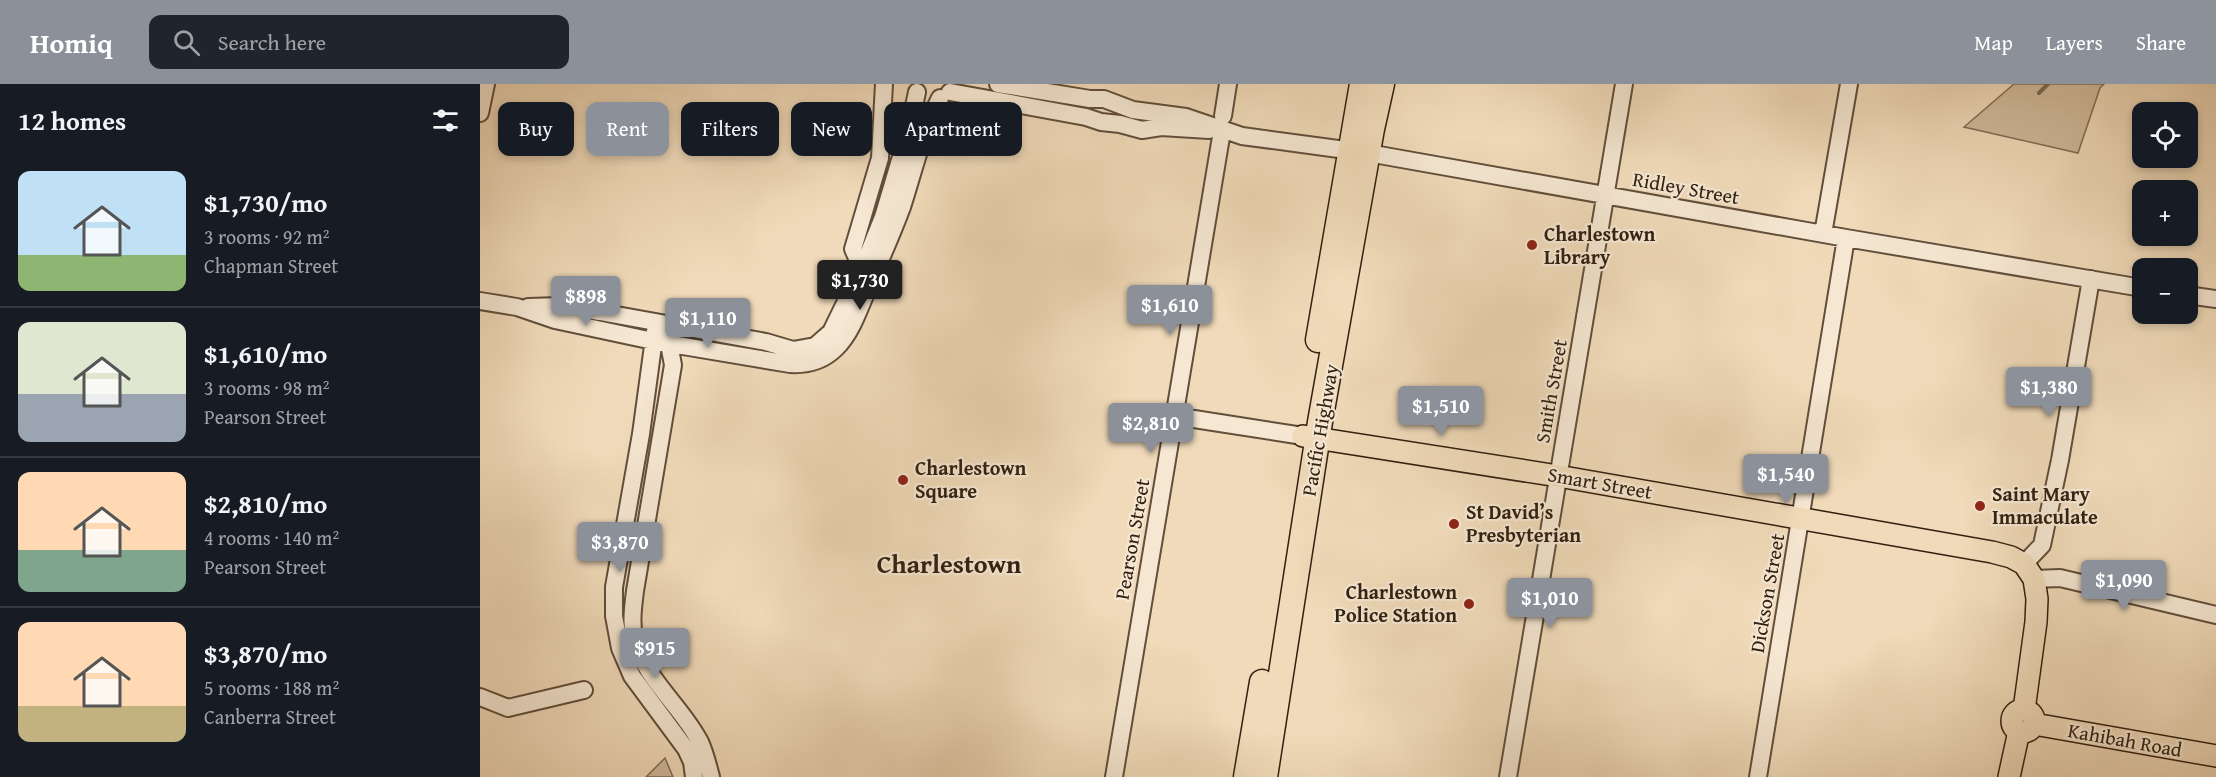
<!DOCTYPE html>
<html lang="en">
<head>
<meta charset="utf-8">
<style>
	:root { --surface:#171b24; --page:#20242c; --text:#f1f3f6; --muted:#9ea1a6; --line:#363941; --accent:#8c9099 }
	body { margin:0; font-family:"Gentium Book Plus",serif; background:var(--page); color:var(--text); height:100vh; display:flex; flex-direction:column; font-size:22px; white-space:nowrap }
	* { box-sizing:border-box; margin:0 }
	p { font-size:20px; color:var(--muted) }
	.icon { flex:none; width:33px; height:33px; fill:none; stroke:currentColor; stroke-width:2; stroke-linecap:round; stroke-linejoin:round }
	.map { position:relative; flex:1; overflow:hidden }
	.side { display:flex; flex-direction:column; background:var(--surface); width:480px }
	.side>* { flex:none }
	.hud { position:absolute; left:18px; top:18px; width:570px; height:54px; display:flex; gap:12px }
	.buttons { position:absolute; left:1652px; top:18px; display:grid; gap:12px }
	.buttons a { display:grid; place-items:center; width:66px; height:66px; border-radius:12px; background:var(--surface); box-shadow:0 3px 9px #0003; font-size:30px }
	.price { position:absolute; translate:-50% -51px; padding:0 14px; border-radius:6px; background:var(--accent); color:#fff; font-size:20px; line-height:39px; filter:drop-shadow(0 2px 3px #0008) }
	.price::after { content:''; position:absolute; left:50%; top:36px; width:18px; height:14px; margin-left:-9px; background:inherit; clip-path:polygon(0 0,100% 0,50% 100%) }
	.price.active { background:#222; color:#fff }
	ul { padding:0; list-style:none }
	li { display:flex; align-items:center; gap:18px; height:150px; padding:0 18px }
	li+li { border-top:2px solid var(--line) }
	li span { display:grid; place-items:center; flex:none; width:168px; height:120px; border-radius:12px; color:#555 }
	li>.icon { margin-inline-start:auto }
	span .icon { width:72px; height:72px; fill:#fffc; stroke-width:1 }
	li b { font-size:26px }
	h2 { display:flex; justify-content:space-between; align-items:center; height:72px; padding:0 18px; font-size:26px }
	.pill { padding:0 21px; border-radius:12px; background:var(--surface); box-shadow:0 3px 9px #0003; font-size:21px; line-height:54px }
	.pill.active { background:var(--accent); color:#fff }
	header { display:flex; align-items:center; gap:36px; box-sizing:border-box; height:84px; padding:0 30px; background:var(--accent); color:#fff }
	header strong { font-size:28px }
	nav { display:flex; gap:33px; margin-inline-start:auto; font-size:21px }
	.search { width:420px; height:54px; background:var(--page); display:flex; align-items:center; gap:15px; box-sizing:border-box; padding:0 21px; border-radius:12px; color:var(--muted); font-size:22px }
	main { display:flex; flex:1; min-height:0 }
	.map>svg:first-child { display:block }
</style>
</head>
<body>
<header>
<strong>Homiq</strong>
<div class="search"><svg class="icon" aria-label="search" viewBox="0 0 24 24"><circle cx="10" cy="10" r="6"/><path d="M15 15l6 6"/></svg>Search here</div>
<nav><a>Map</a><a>Layers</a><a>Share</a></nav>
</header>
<main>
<section class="side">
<h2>12 homes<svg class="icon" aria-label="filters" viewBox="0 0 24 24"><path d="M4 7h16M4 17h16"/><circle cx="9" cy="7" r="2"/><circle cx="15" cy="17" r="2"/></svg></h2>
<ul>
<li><span style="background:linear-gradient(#bfe0f5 70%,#8fb573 0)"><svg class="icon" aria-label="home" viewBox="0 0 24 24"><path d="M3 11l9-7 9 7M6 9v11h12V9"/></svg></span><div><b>$1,730/mo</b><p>3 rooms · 92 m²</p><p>Chapman Street</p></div></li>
<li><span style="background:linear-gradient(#dfe7d0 60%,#9aa5b1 0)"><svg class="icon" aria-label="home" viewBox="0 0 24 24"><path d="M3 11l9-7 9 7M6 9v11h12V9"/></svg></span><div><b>$1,610/mo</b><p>3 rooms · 98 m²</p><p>Pearson Street</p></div></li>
<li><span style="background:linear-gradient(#ffd9b3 65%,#7fa58c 0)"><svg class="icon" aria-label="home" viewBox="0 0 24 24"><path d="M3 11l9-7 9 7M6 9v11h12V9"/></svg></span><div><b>$2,810/mo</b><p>4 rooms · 140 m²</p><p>Pearson Street</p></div></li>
<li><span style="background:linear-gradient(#ffd9b3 70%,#c2b280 0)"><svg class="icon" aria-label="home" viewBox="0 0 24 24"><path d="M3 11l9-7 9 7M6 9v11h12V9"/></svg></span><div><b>$3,870/mo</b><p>5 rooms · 188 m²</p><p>Canberra Street</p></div></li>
</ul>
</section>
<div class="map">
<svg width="1736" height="693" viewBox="0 0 1736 693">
	<rect width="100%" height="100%" fill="#f0dab9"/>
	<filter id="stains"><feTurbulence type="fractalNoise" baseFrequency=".00333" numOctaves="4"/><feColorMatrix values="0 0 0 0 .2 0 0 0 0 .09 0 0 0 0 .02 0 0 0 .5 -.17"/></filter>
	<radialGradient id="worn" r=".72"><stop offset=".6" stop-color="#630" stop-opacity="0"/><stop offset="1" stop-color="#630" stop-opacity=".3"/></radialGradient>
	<path fill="#d0ba9c" stroke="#806d56" stroke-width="1.5" d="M1534,0H1624L1620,4L1598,69L1484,43Z
		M185,674L193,693H166Z"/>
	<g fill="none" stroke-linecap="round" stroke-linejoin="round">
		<path stroke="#7d6a54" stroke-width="4" d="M1559,9L1568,0"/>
		<defs>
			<path id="minor" d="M518,0L610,15H624L653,26L706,33L762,52L888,69L1366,154L1662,204
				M470,8L606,33L621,38L640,40L662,46L681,43L729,46
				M0,29L6,0
				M743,32L748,0
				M1343,150L1369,0
				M385,178L377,174L373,165L400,74L404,0
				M1707,211L1736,215
				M0,217L37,223L75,236L173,257L310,280C327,281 343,277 356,264C372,248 379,225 388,204C400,177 412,150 422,123C434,86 442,49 460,14
				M48,223L80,222L120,228L286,258L313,266L335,262L351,248L385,178L403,133L429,46L437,8
				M175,247L161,350L134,503V532L140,564L152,592L206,665L212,678L214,693
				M184,251L189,260L193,281L155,507C153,523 151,538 154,553C164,595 201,621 220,658C225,669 228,681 231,693
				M693,338L704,334L714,335L823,352
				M1544,480L1562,461L1580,376L1611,195
				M1554,495L1580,494L1736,531
				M0,613L28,624L104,606
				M634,693L742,47
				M1028,693L1144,0
				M1278,693L1366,154"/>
			<path id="major" d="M823,352L1078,392L1512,468L1531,473L1544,480L1554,495L1557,515L1556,538L1544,626
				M1532 637a11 11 0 1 1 22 0a11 11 0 1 1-22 0Z
				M1554,640L1736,672
				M1529,693L1539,647"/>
			<path id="highway" d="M838,256L882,0
				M766,693L782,598
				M785,693L840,338L892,45L902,0"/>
		</defs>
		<use href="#minor" stroke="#614e3b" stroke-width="20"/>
		<use href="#major" stroke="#312011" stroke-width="24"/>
		<use href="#highway" stroke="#312011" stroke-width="27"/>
		<use href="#minor" stroke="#f5e7d2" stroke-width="16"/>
		<use href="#major" stroke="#f0dab9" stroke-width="21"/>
		<use href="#highway" stroke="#f0dab9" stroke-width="24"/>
	</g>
	<g fill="#8f2418" stroke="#f5e7d2" stroke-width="2">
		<circle cx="1052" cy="161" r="6"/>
		<circle cx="423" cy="396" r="6"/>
		<circle cx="1500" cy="422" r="6"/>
		<circle cx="974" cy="440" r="6"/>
		<circle cx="989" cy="520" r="6"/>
	</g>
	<g text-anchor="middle" stroke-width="4.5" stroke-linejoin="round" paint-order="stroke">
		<g font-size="20" fill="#312011" stroke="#f5e7d2">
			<text transform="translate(1206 104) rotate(10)" y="7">Ridley Street</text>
			<text transform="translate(1071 307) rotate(-80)" y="7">Smith Street</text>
			<text transform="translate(840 346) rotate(-80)" y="7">Pacific Highway</text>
			<text transform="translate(1120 399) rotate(10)" y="7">Smart Street</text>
			<text transform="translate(652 455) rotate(-80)" y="7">Pearson Street</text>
			<text transform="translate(1287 509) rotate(-80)" y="7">Dickson Street</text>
			<text transform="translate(1645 656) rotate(10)" y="7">Kahibah Road</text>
		</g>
		<g font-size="20" font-weight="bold" fill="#312011" stroke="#f5e7d2" text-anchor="start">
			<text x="1064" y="157">Charlestown<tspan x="1064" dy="23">Library</tspan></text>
			<text x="435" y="391">Charlestown<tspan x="435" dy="23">Square</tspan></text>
			<text x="1512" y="417">Saint Mary<tspan x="1512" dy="23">Immaculate</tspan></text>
			<text x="986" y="435">St David’s<tspan x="986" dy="23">Presbyterian</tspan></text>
			<text x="977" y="515" text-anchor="end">Charlestown<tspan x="977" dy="23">Police Station</tspan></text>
		</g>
		<g font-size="26" font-weight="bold" fill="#312011" stroke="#f5e7d2">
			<text x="469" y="489">Charlestown</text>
		</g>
	</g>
	<rect width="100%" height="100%" filter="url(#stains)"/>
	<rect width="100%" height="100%" fill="url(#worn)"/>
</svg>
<div class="buttons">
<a><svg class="icon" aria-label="locate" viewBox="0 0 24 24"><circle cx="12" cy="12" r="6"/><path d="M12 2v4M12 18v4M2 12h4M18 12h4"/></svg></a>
<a>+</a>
<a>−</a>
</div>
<b class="price active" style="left:380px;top:227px">$1,730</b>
<b class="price" style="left:106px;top:243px">$898</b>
<b class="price" style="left:690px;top:252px">$1,610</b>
<b class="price" style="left:228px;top:265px">$1,110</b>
<b class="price" style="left:1569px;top:334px">$1,380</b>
<b class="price" style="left:961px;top:353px">$1,510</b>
<b class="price" style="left:671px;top:370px">$2,810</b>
<b class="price" style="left:1306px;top:421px">$1,540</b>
<b class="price" style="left:140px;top:489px">$3,870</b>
<b class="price" style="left:1644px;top:527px">$1,090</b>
<b class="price" style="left:1070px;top:545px">$1,010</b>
<b class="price" style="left:175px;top:595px">$915</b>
<div class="hud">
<a class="pill">Buy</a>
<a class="pill active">Rent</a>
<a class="pill">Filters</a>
<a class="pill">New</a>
<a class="pill">Apartment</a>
</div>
</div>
</main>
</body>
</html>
